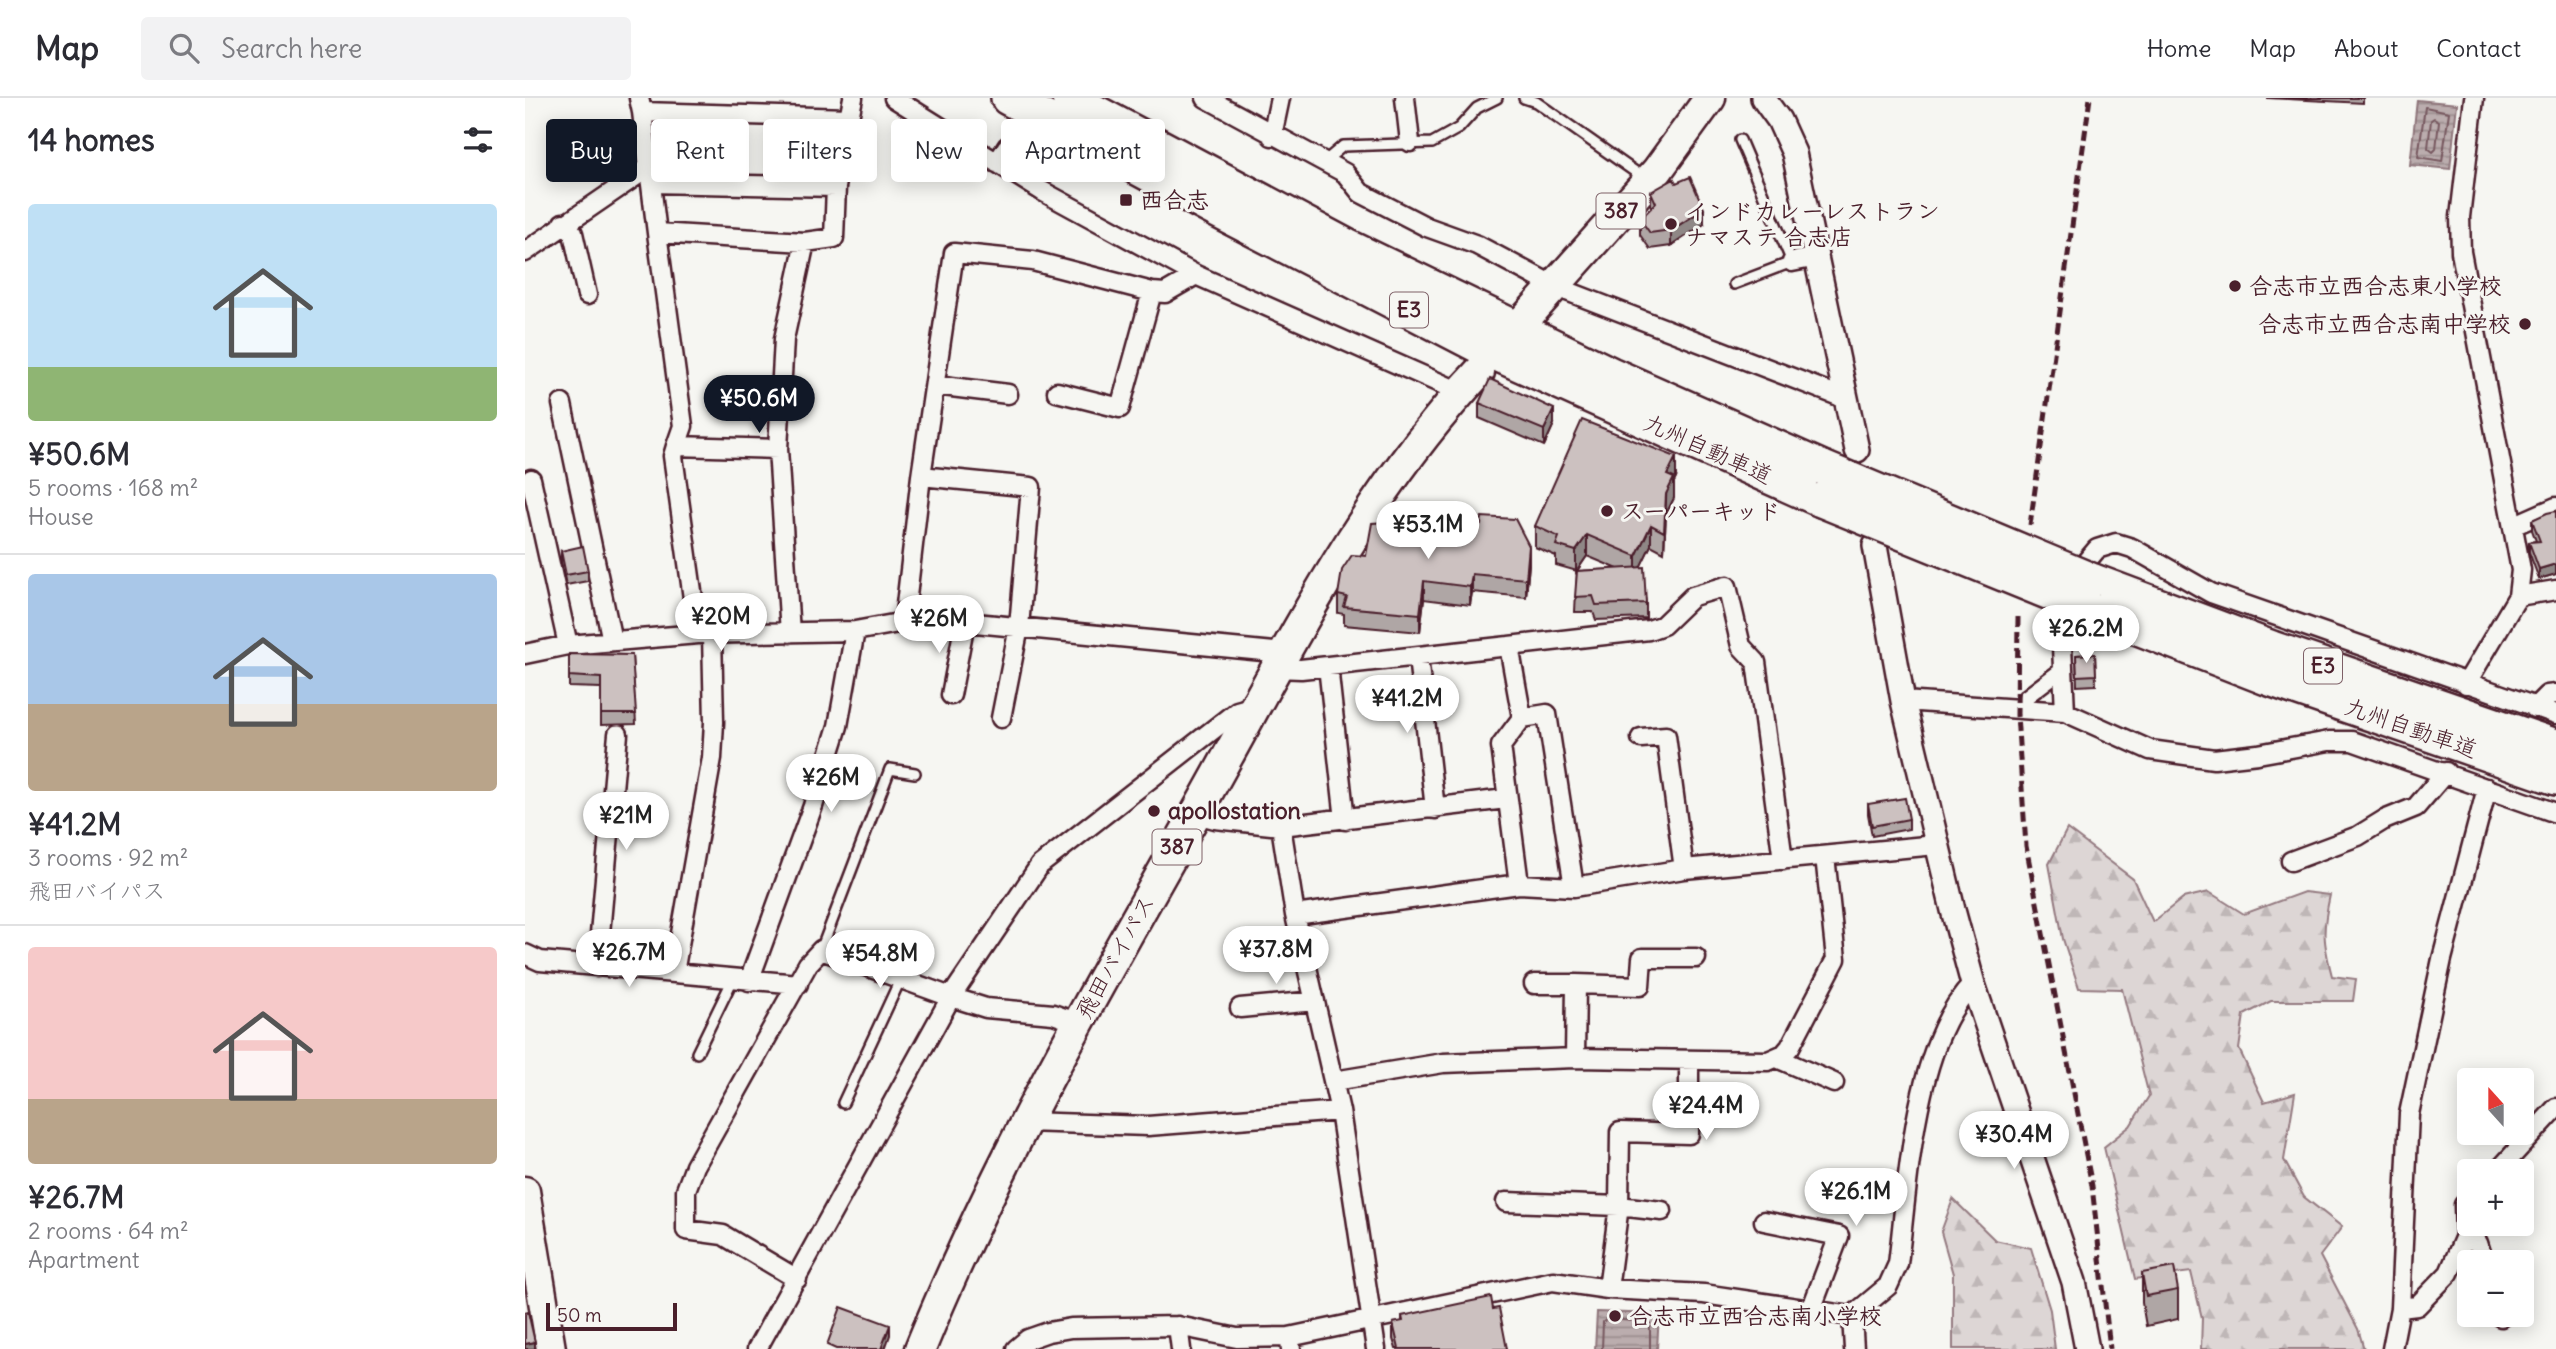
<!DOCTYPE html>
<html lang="en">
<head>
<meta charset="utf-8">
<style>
	:root { --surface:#fff; --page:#f2f2f3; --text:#2b2b33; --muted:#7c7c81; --line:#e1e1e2; --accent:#111827 }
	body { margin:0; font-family:Delius,"Klee One",sans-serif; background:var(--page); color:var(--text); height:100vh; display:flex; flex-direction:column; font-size:26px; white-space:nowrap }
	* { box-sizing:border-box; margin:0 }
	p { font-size:23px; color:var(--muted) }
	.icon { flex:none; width:38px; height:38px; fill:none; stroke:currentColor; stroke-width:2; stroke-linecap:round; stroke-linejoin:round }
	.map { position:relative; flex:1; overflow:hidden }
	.sheet { display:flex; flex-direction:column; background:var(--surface); width:525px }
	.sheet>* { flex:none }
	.banner { position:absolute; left:21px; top:21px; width:665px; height:63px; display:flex; gap:14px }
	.needle { width:46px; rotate:339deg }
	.controls { position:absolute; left:1932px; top:970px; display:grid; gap:14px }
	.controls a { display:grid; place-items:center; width:77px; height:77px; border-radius:7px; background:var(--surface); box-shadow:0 4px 18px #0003; font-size:35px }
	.scale { position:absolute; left:21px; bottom:18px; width:131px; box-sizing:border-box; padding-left:7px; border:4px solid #4a1f2b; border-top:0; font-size:19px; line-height:24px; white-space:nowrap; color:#4a1f2b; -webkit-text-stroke:5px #f6f6f2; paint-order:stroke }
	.price { position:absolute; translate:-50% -60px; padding:0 16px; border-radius:24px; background:#fff; color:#222; font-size:23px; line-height:46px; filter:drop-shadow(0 2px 4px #0008) }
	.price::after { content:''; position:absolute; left:50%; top:42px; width:21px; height:16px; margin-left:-10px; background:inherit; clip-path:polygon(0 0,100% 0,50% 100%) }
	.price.on { background:var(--accent); color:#fff }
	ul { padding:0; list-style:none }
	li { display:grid; align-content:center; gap:14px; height:371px; padding:0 28px }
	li+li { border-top:2px solid var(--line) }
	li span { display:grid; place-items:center; height:217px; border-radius:7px; color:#555 }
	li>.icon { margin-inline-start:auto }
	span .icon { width:126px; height:126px; fill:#fffc; stroke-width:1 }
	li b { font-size:30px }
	h2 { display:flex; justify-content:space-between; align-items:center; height:84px; padding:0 28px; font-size:30px }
	.chip { padding:0 24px; border-radius:7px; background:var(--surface); box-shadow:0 4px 18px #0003; font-size:24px; line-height:63px }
	.chip.on { background:var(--accent); color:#fff }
	header { display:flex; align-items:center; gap:42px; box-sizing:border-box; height:98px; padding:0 35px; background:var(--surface); border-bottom:2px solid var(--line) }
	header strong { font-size:33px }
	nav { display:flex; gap:38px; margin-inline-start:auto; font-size:24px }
	.search { width:490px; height:63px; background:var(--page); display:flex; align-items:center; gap:18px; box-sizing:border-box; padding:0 24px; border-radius:7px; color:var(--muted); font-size:26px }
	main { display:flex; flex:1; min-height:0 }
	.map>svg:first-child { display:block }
</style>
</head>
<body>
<header>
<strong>Map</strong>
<div class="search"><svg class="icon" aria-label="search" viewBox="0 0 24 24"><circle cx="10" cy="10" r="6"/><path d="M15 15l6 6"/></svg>Search here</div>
<nav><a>Home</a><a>Map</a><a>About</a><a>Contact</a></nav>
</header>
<main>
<section class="sheet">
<h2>14 homes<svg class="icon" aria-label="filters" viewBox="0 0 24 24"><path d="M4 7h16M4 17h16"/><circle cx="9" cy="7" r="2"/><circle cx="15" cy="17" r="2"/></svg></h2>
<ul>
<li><span style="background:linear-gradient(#bfe0f5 75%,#8fb573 0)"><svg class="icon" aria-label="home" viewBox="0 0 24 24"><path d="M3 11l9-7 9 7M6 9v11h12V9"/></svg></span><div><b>¥50.6M</b><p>5 rooms · 168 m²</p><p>House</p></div></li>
<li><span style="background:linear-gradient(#a9c7e8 60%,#b9a48a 0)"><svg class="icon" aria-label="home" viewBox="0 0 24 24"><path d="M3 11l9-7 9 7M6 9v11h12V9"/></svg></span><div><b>¥41.2M</b><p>3 rooms · 92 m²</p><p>飛田バイパス</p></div></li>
<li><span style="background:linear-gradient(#f6c9c9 70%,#b9a48a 0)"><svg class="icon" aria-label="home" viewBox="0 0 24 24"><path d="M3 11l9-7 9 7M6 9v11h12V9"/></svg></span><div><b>¥26.7M</b><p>2 rooms · 64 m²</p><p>Apartment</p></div></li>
</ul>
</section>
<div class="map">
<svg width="2031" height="1251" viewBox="0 0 2031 1251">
	<defs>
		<pattern id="forest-firs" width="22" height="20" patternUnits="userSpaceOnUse" patternTransform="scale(1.75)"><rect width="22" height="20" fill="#ddd6d5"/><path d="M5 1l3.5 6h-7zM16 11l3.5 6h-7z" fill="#bfb7b7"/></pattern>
		<pattern id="water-rules" width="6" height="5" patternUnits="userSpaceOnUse" patternTransform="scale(1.75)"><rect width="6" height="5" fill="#bbadae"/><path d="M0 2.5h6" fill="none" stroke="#9a8c8e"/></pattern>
	</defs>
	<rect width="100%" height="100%" fill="#f6f6f2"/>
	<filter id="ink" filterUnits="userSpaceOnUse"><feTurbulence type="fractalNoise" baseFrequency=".0143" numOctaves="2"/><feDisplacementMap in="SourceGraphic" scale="14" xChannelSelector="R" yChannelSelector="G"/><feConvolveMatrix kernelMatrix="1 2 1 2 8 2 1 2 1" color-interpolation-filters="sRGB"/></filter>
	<g filter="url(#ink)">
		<path fill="url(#forest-firs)" stroke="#947a80" stroke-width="2" d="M1542,731L1608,781L1628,824L1658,800L1684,794L1719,816L1779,794L1805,797C1797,833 1798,843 1807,878L1831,881L1828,903H1746L1719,917L1714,951L1739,1004L1770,995L1759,1062L1779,1099L1817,1129L1795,1158L1833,1231L1839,1251H1676L1677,1220L1666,1174L1610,1181L1579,1049L1605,1028L1624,998L1597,891L1554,890L1538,841L1524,766Z
			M1428,1101L1470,1142L1506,1150L1525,1212L1530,1251H1428V1176L1416,1134Z"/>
		<path fill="url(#water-rules)" stroke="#8e747a" stroke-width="2" d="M1892,2L1932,6L1925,71L1885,67Z
			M1072,1214L1134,1216L1132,1251H1070Z"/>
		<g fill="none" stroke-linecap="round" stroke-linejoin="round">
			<path stroke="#77585f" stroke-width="2" d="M1900,9L1924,14L1917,63L1893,59Z
				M1909,20L1914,23L1911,51L1908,54L1903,50L1906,22Z
				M1077,1251L1078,1224L1082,1221L1125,1224V1251"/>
			<path stroke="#d4cbca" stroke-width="18" stroke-dasharray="18 9" stroke-linecap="butt" d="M482,49L505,6"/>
			<defs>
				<path id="service" d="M999,0L1011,4L1119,80
					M799,64L818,48L907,45L934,30L952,10L972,0
					M1209,186L1267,164L1215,42
					M296,852L365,671L390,675
					M172,955L208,881
					M318,1005L376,880"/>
				<path id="pedestrian" d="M1500,610L1501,599L1538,571"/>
				<path id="minor" d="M114,0L117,14L324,20L328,0
					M369,0L517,93L671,177L935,294
					M681,0L820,75L836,95L902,129L952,147L1029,188L1319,300
					M880,0L885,44
					M117,14L132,135L280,144L309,140L311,89L324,20
					M747,38L755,0
					M472,65L482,49
					M126,85L311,89
					M38,125L48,135L62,197
					M132,135L158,328L151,348L253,351
					M0,154L124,69
					M1267,164L1292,159
					M410,287L483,296
					M532,294L595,310L627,194
					M37,306L87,543
					M151,348L148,358L173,536
					M396,378L506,389L494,529L476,620
					M6,381L43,547
					M1990,427L2031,409
					M1561,464L1572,451L1591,445L1607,450L1686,495L2031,616
					M1993,498L2031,492
					M379,524L396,378L429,155L508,163L627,194L640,195L671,177
					M265,535L253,351L259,241L280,144
					M984,548L1124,532L1138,527L1168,498L1202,488L1216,548L1231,564L1258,762
					M0,556L43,547L173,536L330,533L379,524H440L759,555
					M893,559L910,711
					M803,568L820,722
					M751,570L776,571L984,548L997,620L976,648L994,786L1049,789L1159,771L1411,747
					M1941,586L1993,498L1996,472L1936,154L1935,119L1949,0
					M426,597L440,524
					M1378,603L1540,614L1625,652L1689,661L1733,656L1804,643H1827L2031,715
					M2009,610L2022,597L2031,596
					M1540,614L1537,548L1541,535
					M997,620L1022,616L1049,789
					M1116,640L1141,638L1159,771
					M671,716L690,721L756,728L770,817L815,1013L851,1251
					M756,728L981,701
					M1766,763L1833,738L1859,722L1891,709L1921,674
					M770,817L994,786
					M0,856L15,863L273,886
					M72,869L93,636
					M149,875L187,660L189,624L187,536
					M224,883L288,708L313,628L330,533
					M1009,886H1051
					M715,910L790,903
					M554,925L528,916L461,910L426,899L515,767L712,613L730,608
					M1050,960L1051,886L1115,888L1117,860H1171
					M1252,960L1309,985
					M809,983L918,965L1050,960L1243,963L1259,956L1265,949L1311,861L1300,758
					M500,1024L623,1028L815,1013
					M1973,1073L2031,1010
					M981,1104L1094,1108L1137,1113
					M1239,1123L1314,1138L1286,1212
					M1940,1138L1953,1145L1959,1164
					M1083,1191L1094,1108L1095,1034L1164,1036V962
					M1875,1210L1892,1208L1924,1175L1940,1138L1939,1107L1944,1102
					M1975,1216L1976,1219
					M1327,1218L1329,1251
					M653,1228L656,1251
					M232,1251L426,899L296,852L283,866L170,1068L161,1092V1132L198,1137L272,1181
					M491,1251L503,1241L523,1234L546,1230L653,1228L712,1240L764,1239
					M766,1251L764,1239L1028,1183L1083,1191L1179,1196L1327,1218L1363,1188L1373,1166C1383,1087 1389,944 1448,886
					M1867,1251L1875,1210L1884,1016L1917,861L1962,690"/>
				<path id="tertiary" d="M1238,0L1254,22L1269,55L1332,352
					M1350,448L1378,603L1428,812L1448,886L1549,1184L1562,1251"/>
				<path id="primary" d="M0,1093L26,1251"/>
				<path id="trunk" d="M1000,221L1132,73L1185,0
					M395,1251C471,1065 571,891 670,717C757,564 832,404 954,274"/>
				<path id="motorway" d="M483,0L685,109L954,248L1296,402
					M544,0L822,148L1086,276L1298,370
					M1566,482L1747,550L2031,648
					M1567,512L1742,580L2031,680"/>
			</defs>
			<use href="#service" stroke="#4a1f2b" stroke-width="14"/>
			<use href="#pedestrian" stroke="#4a1f2b" stroke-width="19"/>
			<use href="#minor" stroke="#4a1f2b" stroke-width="23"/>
			<use href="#tertiary" stroke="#4a1f2b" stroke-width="28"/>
			<use href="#primary" stroke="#4a1f2b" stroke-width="33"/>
			<use href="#trunk" stroke="#4a1f2b" stroke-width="35"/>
			<use href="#motorway" stroke="#4a1f2b" stroke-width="38"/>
			<use href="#service" stroke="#f6f6f2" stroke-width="9"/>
			<use href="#pedestrian" stroke="#f6f6f2" stroke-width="14"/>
			<use href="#minor" stroke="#f6f6f2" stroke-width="18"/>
			<use href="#tertiary" stroke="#f6f6f2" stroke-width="23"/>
			<use href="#primary" stroke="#f6f6f2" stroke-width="28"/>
			<use href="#trunk" stroke="#f6f6f2" stroke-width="30"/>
			<use href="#motorway" stroke="#f6f6f2" stroke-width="33"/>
			<path stroke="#4a1f2b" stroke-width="5" stroke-dasharray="10 5" stroke-linecap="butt" d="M1505,427L1565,0
				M1493,519L1492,617L1501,748L1567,1088L1585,1251"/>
			<defs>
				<path id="motorway-bridge" d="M1298,370L1566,482
					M1296,402L1567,512"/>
			</defs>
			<use href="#motorway-bridge" stroke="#4a1f2b" stroke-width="38" stroke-linecap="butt"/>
			<use href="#motorway-bridge" stroke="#f6f6f2" stroke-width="33"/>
		</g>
		<path fill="#afa6a5" stroke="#4a1f2b" stroke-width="2" fill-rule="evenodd" d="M1742,0H1838V5Z
			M1126,94L1179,126L1146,148L1125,151L1115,137V121L1126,110Z
			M954,305L1029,326L1019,348L954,320Z
			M1151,380L1149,384V400L1141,416L1139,454L1126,447L1115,469L1121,505V520L1071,522L1068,514H1050L1052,473L1031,467V458L1010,449V428ZM1062,458L1093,471L1052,473Z
			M2031,413V476L2014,481L2004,454V444L2011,443L2007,432V422Z
			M901,439L1004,466L1001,499L947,494L945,507L899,501L895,534L819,527V516L813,515V497L841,458Z
			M36,453L63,473V483L41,487L36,463Z
			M44,556L107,557L111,626L76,627V590L44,589Z
			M1570,556L1571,587L1552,588L1551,557Z
			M1343,706L1384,721V731L1347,738L1343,716Z
			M1617,1175L1653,1192V1221L1621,1228L1617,1205Z
			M968,1211L982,1251H871L868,1241V1225L877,1224V1218Z"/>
		<path fill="#8f8786" stroke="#4a1f2b" stroke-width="2" d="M1179,111V126L1146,148V132Z
			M1029,311V326L1019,348V332Z
			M1151,359V380L1149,384V400L1141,416L1139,454L1142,377Z
			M1126,427V447L1111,478V458Z
			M1062,437V458L1051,474V453Z
			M1004,448V466L1001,499V481Z
			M2031,466V476L2014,481V471Z
			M947,476V494L945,507V489Z
			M899,483V501L895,534V516Z
			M365,1227V1237L360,1251H356Z
			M10,1244V1251H0V1246Z"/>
		<path fill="#ccc1c0" stroke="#4a1f2b" stroke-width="2" d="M1165,79L1179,111L1146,132L1125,135L1115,121L1131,105L1126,94L1149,81L1151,85Z
			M965,281L1029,311L1019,332L954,305Z
			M1057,322L1151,359L1142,377L1149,380L1141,396L1139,434L1126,427L1111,458L1062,437L1051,453L1031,447L1034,439L1010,428Z
			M865,411L902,415L900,439L939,443L943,425L956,427L957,419L990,421L1004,448L1001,481L947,476L945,489L899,483L895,516L819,509L822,499L813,497L817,472L827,457L841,458L847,425L862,424Z
			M2031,413V466L2014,471L2004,444L2015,443L2007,422L2022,415Z
			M58,448L63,473L41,477L36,453Z
			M1119,469L1121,505L1071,507L1068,498L1050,499L1052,473Z
			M44,556L107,557L111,616H76V580L44,578Z
			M1570,556L1571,577L1552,578L1551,557Z
			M1380,700L1384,721L1347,728L1343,706Z
			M1649,1169L1653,1192L1621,1198L1617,1175Z
			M966,1199L968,1211L974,1210L982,1251H874L868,1225L878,1223L877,1218Z
			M316,1209L365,1227L356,1251H311L302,1247Z
			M3,1214L10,1244L0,1246V1215Z"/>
	</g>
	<g fill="#4a1f2b" stroke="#f6f6f2" stroke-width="2.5">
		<rect x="594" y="95" width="14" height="14" rx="3.5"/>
		<circle cx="1146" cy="126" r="7"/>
		<circle cx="1710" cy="188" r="7"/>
		<circle cx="2000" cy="226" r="7"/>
		<circle cx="1082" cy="413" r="7"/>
		<circle cx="629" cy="713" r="7"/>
		<circle cx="1090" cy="1218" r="7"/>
	</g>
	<g text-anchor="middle" stroke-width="6" stroke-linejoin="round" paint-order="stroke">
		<g fill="#f6f6f2" stroke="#7e6067" stroke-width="2">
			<rect x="1071.5" y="95.5" width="49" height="35" rx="5"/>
			<rect x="865" y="194.5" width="38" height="35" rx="5"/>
			<rect x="1779" y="550.5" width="38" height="35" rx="5"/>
			<rect x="627.5" y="731.5" width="49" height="35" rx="5"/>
		</g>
		<g font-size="21" font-weight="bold" fill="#4a1f2b">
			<text x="1096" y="120">387</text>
			<text x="884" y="219">E3</text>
			<text x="1798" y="575">E3</text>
			<text x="652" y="756">387</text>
		</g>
		<g font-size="23" font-weight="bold" fill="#4a1f2b" stroke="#f6f6f2" text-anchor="start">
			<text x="615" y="110">西合志</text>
			<text x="1160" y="121">インドカレーレストラン<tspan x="1160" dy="26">ナマステ 合志店</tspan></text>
			<text x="1724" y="196">合志市立西合志東小学校</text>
			<text x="1986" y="234" text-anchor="end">合志市立西合志南中学校</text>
			<text x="1096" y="421">スーパーキッド</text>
			<text x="643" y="721">apollostation</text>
			<text x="1104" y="1226">合志市立西合志南小学校</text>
		</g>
		<g font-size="23" fill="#4a1f2b" stroke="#f6f6f2">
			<text transform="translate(1183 351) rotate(24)" y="8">九州自動車道</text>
			<text transform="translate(1886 630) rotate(19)" y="8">九州自動車道</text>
			<text transform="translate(590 859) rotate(-61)" y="8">飛田バイパス</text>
		</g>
	</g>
</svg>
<div class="controls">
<a><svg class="needle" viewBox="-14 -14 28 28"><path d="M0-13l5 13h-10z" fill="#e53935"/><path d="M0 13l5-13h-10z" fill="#7c7c81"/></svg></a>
<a>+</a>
<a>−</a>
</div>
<div class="scale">50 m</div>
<b class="price on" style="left:234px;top:337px">¥50.6M</b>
<b class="price" style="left:903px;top:463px">¥53.1M</b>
<b class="price" style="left:196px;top:555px">¥20M</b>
<b class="price" style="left:414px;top:557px">¥26M</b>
<b class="price" style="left:1561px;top:567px">¥26.2M</b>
<b class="price" style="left:882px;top:637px">¥41.2M</b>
<b class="price" style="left:306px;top:716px">¥26M</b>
<b class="price" style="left:101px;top:754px">¥21M</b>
<b class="price" style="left:751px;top:888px">¥37.8M</b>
<b class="price" style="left:104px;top:891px">¥26.7M</b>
<b class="price" style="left:355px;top:892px">¥54.8M</b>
<b class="price" style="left:1181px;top:1044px">¥24.4M</b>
<b class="price" style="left:1489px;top:1073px">¥30.4M</b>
<b class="price" style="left:1331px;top:1130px">¥26.1M</b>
<div class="banner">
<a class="chip on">Buy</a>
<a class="chip">Rent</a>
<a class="chip">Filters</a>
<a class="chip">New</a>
<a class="chip">Apartment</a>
</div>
</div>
</main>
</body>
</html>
